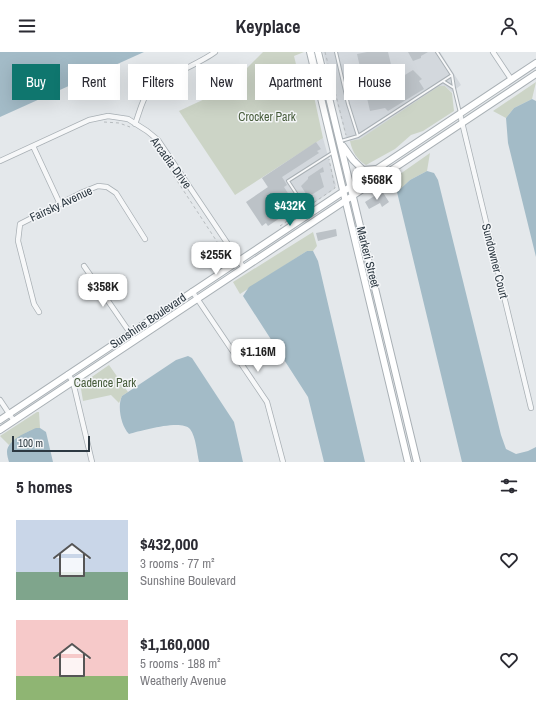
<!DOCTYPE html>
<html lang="en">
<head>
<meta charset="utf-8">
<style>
	:root { --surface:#fff; --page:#f2f2f3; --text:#2b2b33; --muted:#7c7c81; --accent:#0f766e }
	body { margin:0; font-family:"Archivo Narrow",sans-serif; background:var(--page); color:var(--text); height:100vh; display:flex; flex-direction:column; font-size:15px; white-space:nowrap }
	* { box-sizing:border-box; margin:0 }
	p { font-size:13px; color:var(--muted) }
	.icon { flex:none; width:22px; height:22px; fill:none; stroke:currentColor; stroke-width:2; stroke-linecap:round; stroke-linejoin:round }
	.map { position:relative; height:410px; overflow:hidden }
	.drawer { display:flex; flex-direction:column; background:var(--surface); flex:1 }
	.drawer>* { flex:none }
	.top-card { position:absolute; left:12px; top:12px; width:512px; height:36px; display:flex; gap:8px }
	.scale { position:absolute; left:12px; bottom:10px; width:78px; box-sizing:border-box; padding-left:4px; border:2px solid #2d3942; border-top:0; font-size:11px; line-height:14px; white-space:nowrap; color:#2d3942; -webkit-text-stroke:3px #f4f6f8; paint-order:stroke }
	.price { position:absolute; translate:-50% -34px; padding:0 9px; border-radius:8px; background:#fff; color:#222; font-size:13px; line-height:26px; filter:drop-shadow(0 1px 2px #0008) }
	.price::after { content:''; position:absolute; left:50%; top:24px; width:12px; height:9px; margin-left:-6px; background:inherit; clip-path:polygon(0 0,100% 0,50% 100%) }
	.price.current { background:var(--accent); color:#fff }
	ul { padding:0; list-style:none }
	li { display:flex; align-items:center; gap:12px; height:100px; padding:0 16px }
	li span { display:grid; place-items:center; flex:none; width:112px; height:80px; border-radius:0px; color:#555 }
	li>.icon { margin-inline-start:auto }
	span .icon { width:48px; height:48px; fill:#fffc; stroke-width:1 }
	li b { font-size:17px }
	h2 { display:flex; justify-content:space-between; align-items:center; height:48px; padding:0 16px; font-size:17px }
	.chip { padding:0 14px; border-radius:0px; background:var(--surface); box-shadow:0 4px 16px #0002; font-size:14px; line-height:36px }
	.chip.current { background:var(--accent); color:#fff }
	header { display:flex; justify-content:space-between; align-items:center; height:52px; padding:0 16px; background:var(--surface); font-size:18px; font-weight:800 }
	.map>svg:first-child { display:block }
</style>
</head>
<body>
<header><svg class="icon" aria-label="menu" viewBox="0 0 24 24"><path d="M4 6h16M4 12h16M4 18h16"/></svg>Keyplace<svg class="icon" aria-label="person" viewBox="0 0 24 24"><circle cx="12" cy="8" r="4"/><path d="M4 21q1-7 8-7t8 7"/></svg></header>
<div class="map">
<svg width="536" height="410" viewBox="0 0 536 410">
	<rect width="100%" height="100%" fill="#e4e8eb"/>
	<path fill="#d3d8dd" d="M323,0H440L461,33L452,40L445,34L360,87L350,89L346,85Z
		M323,86L336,133L333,138L289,168L262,126Z"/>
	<path fill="#ccd4c6" d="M263,0H304L294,4L300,29L310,26L323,86L235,143L179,59L226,37Z
		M536,30L532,47L514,56L506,66L493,59Z
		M439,34H445L452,41L454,59L423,79L411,83L395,97L366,113C357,108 352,99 350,89L360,87Z
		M430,101L427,119L410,128L397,140L390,129Z
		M313,180L317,194L313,199H307L240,242L233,230Z
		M109,313L128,340L122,344L119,351L111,343L83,349L81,337L83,331Z
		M37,360H39L40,376L27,380L9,393L0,384Z"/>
	<path fill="#a3bbc7" d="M0,0H144L0,65Z
		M532,47L536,49V205L508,91L506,66L514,56Z
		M427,119L434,121L438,128L501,383L506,397L516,402L528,399L536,395V410H462L397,140L410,128Z
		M307,199H313L318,209L365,410H324L308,345L243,244L249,235Z
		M188,304L192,306L234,370L243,410H199C197,401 196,385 190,377C181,367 141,379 129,382C121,374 117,354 122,344L176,308Z
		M36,376H40L46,380L53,410H9C8,407 7,403 7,400C7,388 27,380 36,376Z"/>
	<path fill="#bcc2c7" d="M367,0H388L395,29L413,18L422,27L419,29L424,37L388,59L385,56L370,59L357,2Z
		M408,0H428L421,4V6L413,9Z
		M316,90L321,97L317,99L319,101L282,125L287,133L284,135L295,152L280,163V166L268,174L266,171L262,174L246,150L268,135L262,126Z
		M323,115L324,120L320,121L324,135L308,145L301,134L308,127V125Z
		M382,139L389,150L382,155L380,151L369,157L365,150Z
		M336,177L337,184L318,189L316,181Z"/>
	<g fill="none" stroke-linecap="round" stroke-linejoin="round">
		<defs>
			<path id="lane" d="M313,0L321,35
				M336,0L348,52L358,84
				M437,0L452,23L454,36
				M443,29L454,36L460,61
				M341,89L358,84L452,23
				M309,161L288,129L332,101"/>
			<path id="street" d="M493,0L511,27
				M460,62L531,356
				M135,72C139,62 142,48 148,40C158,27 198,13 215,0
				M33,94L60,152
				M0,109L89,68L108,64L128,67L147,79L158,88L244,216
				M84,214L135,288
				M192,239L267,350L283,410
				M39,260L34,252L18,189L20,172L83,140L98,134L107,135L116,141L145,187
				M68,322L73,330L92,410
				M0,348L14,369"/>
			<path id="secondary" d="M310,0L408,410
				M318,0L417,410
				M343,94L353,108L363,118L375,117
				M0,368L536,11
				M0,378L536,22"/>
		</defs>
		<use href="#lane" stroke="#a9b0b5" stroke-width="4"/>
		<use href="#street" stroke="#a9b0b5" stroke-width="6"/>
		<use href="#secondary" stroke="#a9b0b5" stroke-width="8"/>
		<path stroke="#b6bbbe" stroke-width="1" stroke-dasharray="3 3" stroke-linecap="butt" d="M325,0L346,83
			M104,70L119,71L130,75
			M151,89L229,208
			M354,122L357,120
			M309,154L335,136L329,107
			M280,174L303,158"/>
		<use href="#lane" stroke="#f7f8f9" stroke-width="2"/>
		<use href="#street" stroke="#f7f8f9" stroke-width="4.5"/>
		<use href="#secondary" stroke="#fff" stroke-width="6"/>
	</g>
	<g text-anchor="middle" stroke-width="3" stroke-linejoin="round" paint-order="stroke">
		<g font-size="12" fill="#485d3c" stroke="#f4f6f8">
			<text x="267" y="69">Crocker Park</text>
			<text x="105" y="335">Cadence Park</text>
		</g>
		<g font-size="12" fill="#2d3942" stroke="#f4f6f8">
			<text transform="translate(171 111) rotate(54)" y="4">Arcadia Drive</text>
			<text transform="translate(61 152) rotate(-25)" y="4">Fairsky Avenue</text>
			<text transform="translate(368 205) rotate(76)" y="4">Markeri Street</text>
			<text transform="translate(495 209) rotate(76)" y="4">Sundowner Court</text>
			<text transform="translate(148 269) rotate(-34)" y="4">Sunshine Boulevard</text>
		</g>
	</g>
</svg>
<div class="scale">100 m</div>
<b class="price" style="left:377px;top:149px">$568K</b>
<b class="price current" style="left:290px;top:175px">$432K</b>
<b class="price" style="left:216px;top:224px">$255K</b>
<b class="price" style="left:103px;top:256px">$358K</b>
<b class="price" style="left:258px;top:321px">$1.16M</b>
<div class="top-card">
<a class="chip current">Buy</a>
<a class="chip">Rent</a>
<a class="chip">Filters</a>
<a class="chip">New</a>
<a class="chip">Apartment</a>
<a class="chip">House</a>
</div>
</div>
<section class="drawer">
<h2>5 homes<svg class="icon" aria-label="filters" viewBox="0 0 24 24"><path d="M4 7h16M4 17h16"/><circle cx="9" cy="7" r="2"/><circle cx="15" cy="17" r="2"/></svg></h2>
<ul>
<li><span style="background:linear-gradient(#c9d6e8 65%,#7fa58c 0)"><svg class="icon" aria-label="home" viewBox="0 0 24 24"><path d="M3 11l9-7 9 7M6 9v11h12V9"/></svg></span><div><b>$432,000</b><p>3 rooms · 77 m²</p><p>Sunshine Boulevard</p></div><svg class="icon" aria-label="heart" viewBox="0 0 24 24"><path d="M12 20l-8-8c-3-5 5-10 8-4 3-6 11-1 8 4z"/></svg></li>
<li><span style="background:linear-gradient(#f6c9c9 70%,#8fb573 0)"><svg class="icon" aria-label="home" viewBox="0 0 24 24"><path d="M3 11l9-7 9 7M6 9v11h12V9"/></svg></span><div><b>$1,160,000</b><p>5 rooms · 188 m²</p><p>Weatherly Avenue</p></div><svg class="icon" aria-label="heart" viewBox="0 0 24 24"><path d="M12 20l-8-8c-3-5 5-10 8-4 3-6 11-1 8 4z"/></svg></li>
</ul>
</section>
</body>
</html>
